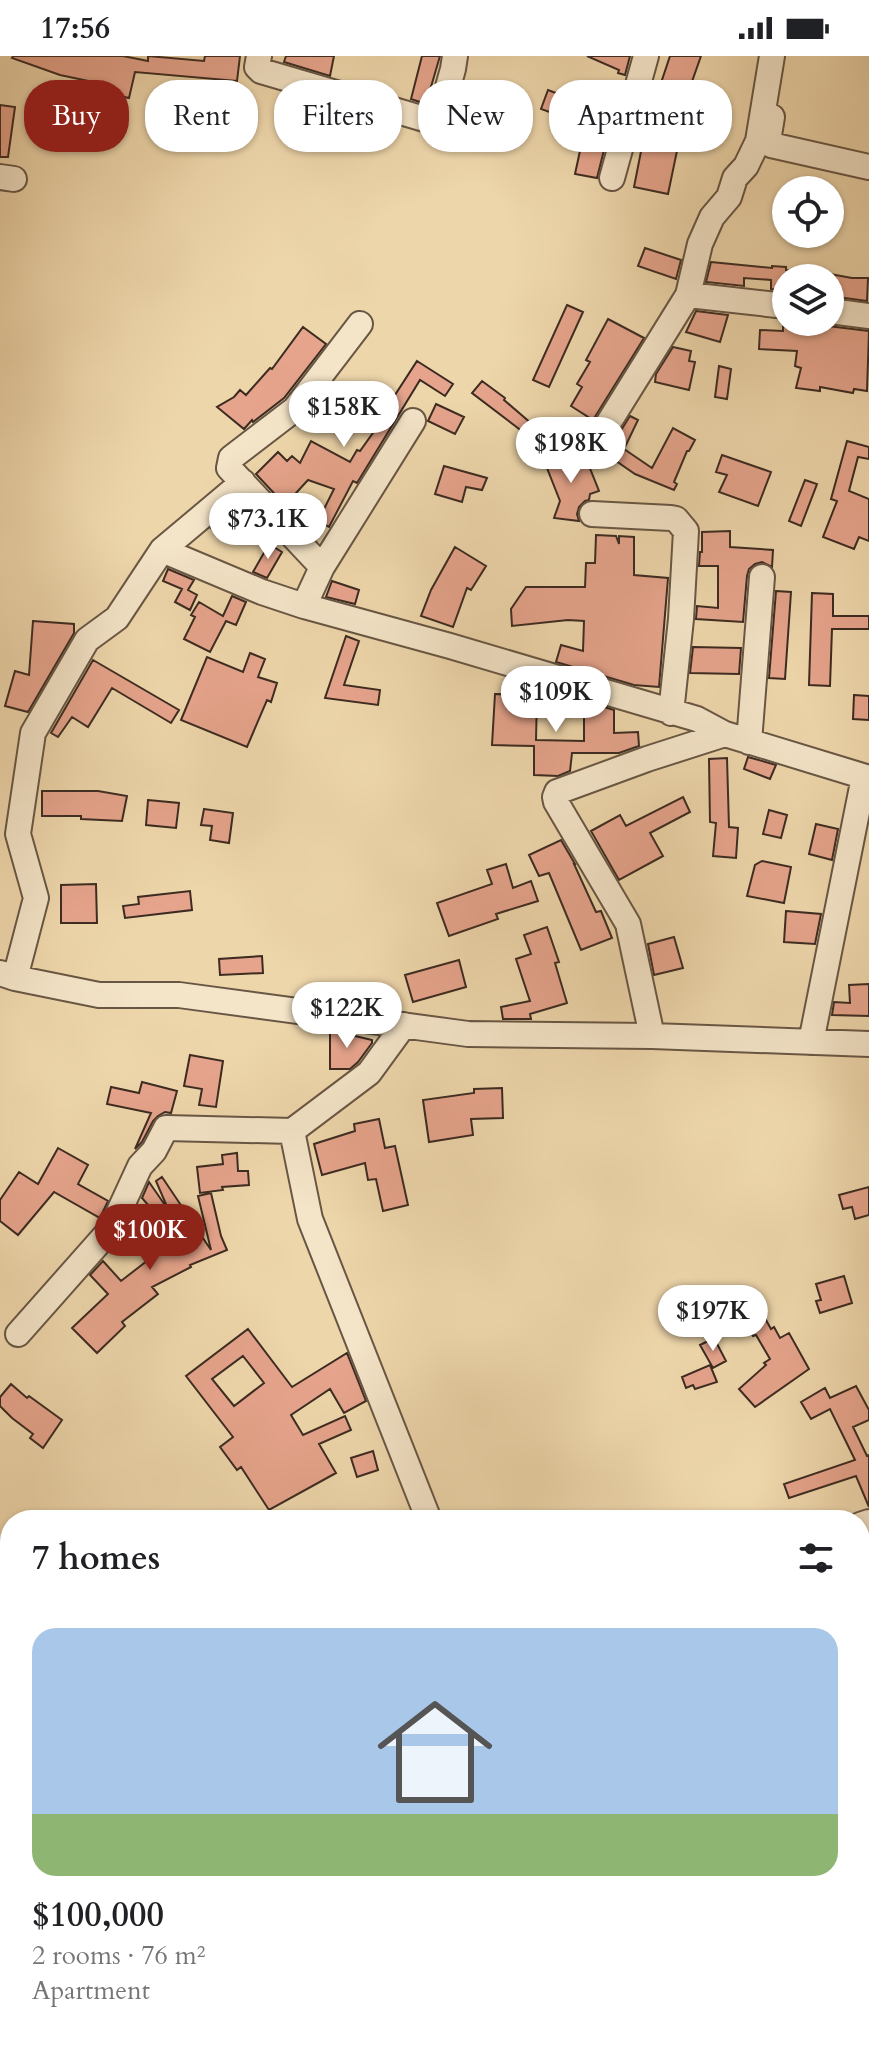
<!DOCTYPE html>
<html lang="en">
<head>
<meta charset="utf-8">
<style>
	:root { --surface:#fff; --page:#f2f2f2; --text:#202124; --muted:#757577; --accent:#8f2418 }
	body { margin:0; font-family:Cardo,serif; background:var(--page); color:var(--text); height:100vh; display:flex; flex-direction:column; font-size:30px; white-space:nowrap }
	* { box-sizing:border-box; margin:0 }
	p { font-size:26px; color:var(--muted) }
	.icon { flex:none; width:44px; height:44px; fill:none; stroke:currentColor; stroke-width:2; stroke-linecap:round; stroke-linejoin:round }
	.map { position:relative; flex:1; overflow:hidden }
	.sheet { position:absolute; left:0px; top:1454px; width:870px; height:536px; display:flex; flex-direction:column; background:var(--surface); border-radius:32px 32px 0 0; box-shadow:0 2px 6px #0004 }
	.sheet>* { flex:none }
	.guide { position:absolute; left:24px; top:24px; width:822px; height:72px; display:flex; gap:16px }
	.controls { position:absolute; left:772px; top:120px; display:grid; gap:16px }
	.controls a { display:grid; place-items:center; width:72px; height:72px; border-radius:50%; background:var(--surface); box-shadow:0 2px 6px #0004; font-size:40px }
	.price { position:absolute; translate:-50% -68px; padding:0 18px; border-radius:28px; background:#fff; color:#222; font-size:26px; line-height:52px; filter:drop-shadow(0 2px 4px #0008) }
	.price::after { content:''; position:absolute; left:50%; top:48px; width:24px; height:18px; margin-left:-12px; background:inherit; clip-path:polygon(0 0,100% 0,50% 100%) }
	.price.on { background:var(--accent); color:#fff }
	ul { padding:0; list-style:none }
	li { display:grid; align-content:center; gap:16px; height:424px; padding:0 32px }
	li span { display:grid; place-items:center; height:248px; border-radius:24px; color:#555 }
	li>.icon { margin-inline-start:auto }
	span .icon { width:144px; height:144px; fill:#fffc; stroke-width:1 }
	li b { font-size:34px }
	h2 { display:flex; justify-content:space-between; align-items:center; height:96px; padding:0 32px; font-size:34px }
	.chip { padding:0 28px; border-radius:32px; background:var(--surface); box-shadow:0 2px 6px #0004; font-size:28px; line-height:72px }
	.chip.on { background:var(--accent); color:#fff }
	.status { display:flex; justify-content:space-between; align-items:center; height:56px; padding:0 40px; background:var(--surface); direction:ltr }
	.status svg { height:22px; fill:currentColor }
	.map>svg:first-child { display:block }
</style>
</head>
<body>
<div class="status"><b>17:56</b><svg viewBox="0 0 49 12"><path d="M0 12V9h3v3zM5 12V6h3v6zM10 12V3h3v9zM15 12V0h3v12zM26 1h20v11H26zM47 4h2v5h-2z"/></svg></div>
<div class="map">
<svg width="869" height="1990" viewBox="0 0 869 1990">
	<rect width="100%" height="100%" fill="#eed6ab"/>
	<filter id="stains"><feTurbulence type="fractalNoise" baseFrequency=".0025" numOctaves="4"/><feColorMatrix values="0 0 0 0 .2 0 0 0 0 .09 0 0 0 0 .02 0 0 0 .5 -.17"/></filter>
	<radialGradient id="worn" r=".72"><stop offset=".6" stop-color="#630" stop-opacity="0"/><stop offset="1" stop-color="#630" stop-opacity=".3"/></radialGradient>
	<path fill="#e6a48c" stroke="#3c2b21" stroke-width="2" fill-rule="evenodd" d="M13,0H123L148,5V0L204,5L205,0H240L237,25L135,16L129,42L96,35L98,27L60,19L12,2Z
		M286,0H334L330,20L284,6Z
		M422,0H440L426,48L411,43Z
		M587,0H630L625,19L618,17L619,14Z
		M670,0H701L682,54L687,56L678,90L668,138L634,131L645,75Z
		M548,34L587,49L580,67L541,53Z
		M246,40L247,63L202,61V57L162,58L161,42Z
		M0,49L15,51L8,101H0Z
		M583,81L606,86L597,122L575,118Z
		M645,192L681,204L676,223L638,210Z
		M711,206L772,212V210L786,211V214L796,215V222H786V235L771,233V224L744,222V230L706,226Z
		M830,218L852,222H868L867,245L830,240Z
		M567,249L583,256L549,331L533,324Z
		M696,255L728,259L720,286L686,276Z
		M608,263L644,282L593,364L571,350L582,331L577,328L590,306L586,304Z
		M783,266H820L828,270L869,275L867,335L854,333L853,337L820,331V335L796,332L801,312L795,310L797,295L759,293L760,274L783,275Z
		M303,271L326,288L284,342L253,366L252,364L244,373L217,351L234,341L240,334L246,339L270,312L272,313Z
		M673,291L691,295L689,305L695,306L689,334L655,326L656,318Z
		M417,305L453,328L445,340L420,324L357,427L353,425L329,471L318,465L334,433L308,424L285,449L256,418L278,396L287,405L292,400L300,407L311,385L350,406L357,394L360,395L375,374L344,351L353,339L382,359Z
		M719,310L731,313L727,343L715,341Z
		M482,325L505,342L504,344L532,368L527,379L472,337Z
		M436,348L464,361L455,378L428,365Z
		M630,360L638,364L624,393L652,412L673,372L695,384L689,395H687L674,426L677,428L674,434L635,418L606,398Z
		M847,385L869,391V403L858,401L849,435L869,443V485L859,481L854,493L823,481L837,445L831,443Z
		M576,395L578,403L582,407L589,410L599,435L590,438L589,444L585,445L579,451L577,458L579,465L554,462L560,445L545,407Z
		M722,399L771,416L758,450L719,436L727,419L716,416Z
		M444,410L487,422L482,434L466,431L462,446L435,438Z
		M805,424L817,428L801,470L789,465Z
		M241,447L250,456L222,483L211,472Z
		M730,475V491L773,494L772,511L762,506L755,508L749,513L747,520L743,566L696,563L697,550L718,552V510H699L700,496H702V476Z
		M596,479L616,480L619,488V480L634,481V519L668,522L659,631L634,629L556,606L561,589L583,595L584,565L568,564L512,570L511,553L526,531H585L586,507H595Z
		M269,488L282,496L267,522L253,516Z
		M455,491L486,510L471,534L467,532L453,571L421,560L431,534Z
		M168,513L194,524L188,534L197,539L190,554L175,546L182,533L163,525Z
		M332,525L359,534L355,548L326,541Z
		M776,535L791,536L785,623L769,622Z
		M812,537L833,538V560H869V573H832L830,630L809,629Z
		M232,540L246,546L236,569L226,565L210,596L184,583L195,561L191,559L199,546L223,560Z
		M33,565L74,568V577L28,656L5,650L15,615L29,619Z
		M346,580L359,585L344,629L380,634L378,649L325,642Z
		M693,591L741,592L739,618L690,617Z
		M250,597L265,603L258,621L277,627L271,646L267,644L247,691L181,664L207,601L243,616Z
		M93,604L179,654L171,667L112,632L88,671L72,661L58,681L51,677Z
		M495,638L537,639L536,684L584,685V656L588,646L614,654V677L638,676L639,690L619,697H572L570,715L558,720L534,719V690L492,689Z
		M854,639L869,640V664L853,663Z
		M748,701L776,709L770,723L744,713Z
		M727,702L729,771L738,772L736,802L713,800L716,767L710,766L709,703Z
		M42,735H98L127,740L122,765L81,763V760H42Z
		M683,741L690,756L650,777L663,800L619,824L591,775L620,759L626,770Z
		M148,744L179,747L176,772L146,769Z
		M204,753L233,757L229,787L210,784L212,770L201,769Z
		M769,754L787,759L781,782L763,778Z
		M816,768L838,773L832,804L809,798Z
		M561,784L575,808H574L596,856L601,855L612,882L581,894L549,817L539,820L529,799Z
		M762,805L791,811L784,847L747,840L755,809Z
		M506,808L513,832L531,825L538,845L496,858L498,863L449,880L437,847L492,828L487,814Z
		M96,828L97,867H61V829Z
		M190,835L192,854L125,862L123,850L139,848L138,841Z
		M786,855L821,858L815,888L784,886Z
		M547,871L559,906L555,907L567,947L530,958L531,963H503L501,951L530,945L516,903L531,898L524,879Z
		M674,881L683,912L654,919L648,888Z
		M262,900L263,917L220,919L219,903Z
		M459,904L466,931L413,946L405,919Z
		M869,928V960L832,959L834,946L850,947L849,929Z
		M330,974L372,984V987L358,1006L350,1013H330Z
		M190,999L223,1005L216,1051L199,1049L202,1033L184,1030Z
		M142,1026L177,1035L171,1057L165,1056L158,1060L153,1065L142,1086L135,1093L151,1057L107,1048L111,1031L139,1037Z
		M502,1032L503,1062L471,1063L473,1079L429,1086L423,1044L474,1037V1033Z
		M379,1063L385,1092L395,1090L408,1149L383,1155L376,1123L368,1124L365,1107L322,1119L314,1088L355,1075L354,1068Z
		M58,1092L88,1109L78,1128L108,1145L100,1162L54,1136L18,1179L0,1165V1144L19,1116L38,1128Z
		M237,1097L238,1115H248L249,1129L222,1131L223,1134L200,1137L197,1111L223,1108L222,1099Z
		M162,1121L211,1194L198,1140L211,1137L221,1180L227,1194L190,1209L191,1211L152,1231L158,1238L122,1266L125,1270L97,1297L72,1272L108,1238L90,1219L103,1205L121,1225L152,1201L151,1199L181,1183L156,1125Z
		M149,1126L167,1152L155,1157L142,1142Z
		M869,1131V1159L855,1163L852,1151L843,1153L839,1139Z
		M844,1220L852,1247L820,1257L816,1245L821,1244L816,1228Z
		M747,1236L758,1256L761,1255L771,1273L774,1271L780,1282L789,1277L809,1313L755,1351L739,1333L766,1309L764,1307L770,1303L756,1279L753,1280L730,1239Z
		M248,1273L292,1331L347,1297L366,1345L344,1357L330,1333L291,1359L303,1379L345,1360L351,1374L319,1388L336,1417L269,1454L241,1411L237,1414L220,1391L233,1381L186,1320ZM243,1300L264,1327L234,1350L212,1323Z
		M714,1282L726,1305L713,1312L700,1289Z
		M710,1309L717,1326L695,1333L693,1329L686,1332L682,1321Z
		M11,1328L27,1342L29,1340L62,1364L43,1392L30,1382L33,1378L12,1362L0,1350V1341Z
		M856,1330L869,1354V1364L853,1371L867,1400L869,1399V1451L856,1420L789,1442L784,1428L855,1404L830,1353L811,1363L801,1346L825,1332L830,1342Z
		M373,1395L378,1414L357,1421L351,1402Z"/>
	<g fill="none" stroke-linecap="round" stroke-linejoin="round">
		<defs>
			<path id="minor" d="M259,0L257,11L261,15L438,67L453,13L455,0
				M772,61L768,85L771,89L869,111
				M0,121L14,123
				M612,122L646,0
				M688,239L786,250
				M830,255L869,260
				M591,395L688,239L700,188L712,161L729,141L735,122L746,110L758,85L772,0
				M592,458L671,462L676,463L686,475L681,563L671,657
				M162,494L262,536L304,550L322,511L229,412L231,402L295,353L360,268
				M322,511L413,365
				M304,550L450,590L697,663L725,678
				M749,686L762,521
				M0,917L15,922L99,939H179L468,978L652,980L869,988
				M15,922L36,842L18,778L33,677L87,584L117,562L162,494L243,426
				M404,969L369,1017L292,1075L310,1163L429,1464
				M652,980L628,868L556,746L555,741L557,736L647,703L725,678L869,722
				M811,986L864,721
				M18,1278L111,1173L140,1110L154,1095L166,1072L292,1075
				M860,1469L869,1466
				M860,1613L869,1607
				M0,1875L10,1874
				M362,1980L369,1990"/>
		</defs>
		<use href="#minor" stroke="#685644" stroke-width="28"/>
		<use href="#minor" stroke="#f4e4c8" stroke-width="24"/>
	</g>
	<rect width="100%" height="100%" filter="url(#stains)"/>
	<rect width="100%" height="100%" fill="url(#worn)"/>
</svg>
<div class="controls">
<a><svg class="icon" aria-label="locate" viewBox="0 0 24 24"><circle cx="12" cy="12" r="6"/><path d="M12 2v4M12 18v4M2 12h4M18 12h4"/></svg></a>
<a><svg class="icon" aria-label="layers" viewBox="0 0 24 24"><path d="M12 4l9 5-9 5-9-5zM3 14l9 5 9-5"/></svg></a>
</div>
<b class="price" style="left:344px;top:393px">$158K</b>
<b class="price" style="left:571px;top:429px">$198K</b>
<b class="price" style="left:268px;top:505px">$73.1K</b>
<b class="price" style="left:556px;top:678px">$109K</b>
<b class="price" style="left:347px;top:994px">$122K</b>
<b class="price on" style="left:150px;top:1216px">$100K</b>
<b class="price" style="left:713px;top:1297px">$197K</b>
<div class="guide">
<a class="chip on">Buy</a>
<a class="chip">Rent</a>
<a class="chip">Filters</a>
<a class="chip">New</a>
<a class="chip">Apartment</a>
</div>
<section class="sheet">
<h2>7 homes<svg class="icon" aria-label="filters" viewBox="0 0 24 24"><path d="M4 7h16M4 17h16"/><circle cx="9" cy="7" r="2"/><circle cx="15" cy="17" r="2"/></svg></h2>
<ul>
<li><span style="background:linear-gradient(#a9c7e8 75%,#8fb573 0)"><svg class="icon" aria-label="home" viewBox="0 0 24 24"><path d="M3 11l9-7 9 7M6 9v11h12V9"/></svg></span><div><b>$100,000</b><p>2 rooms · 76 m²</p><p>Apartment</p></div></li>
</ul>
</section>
</div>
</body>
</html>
